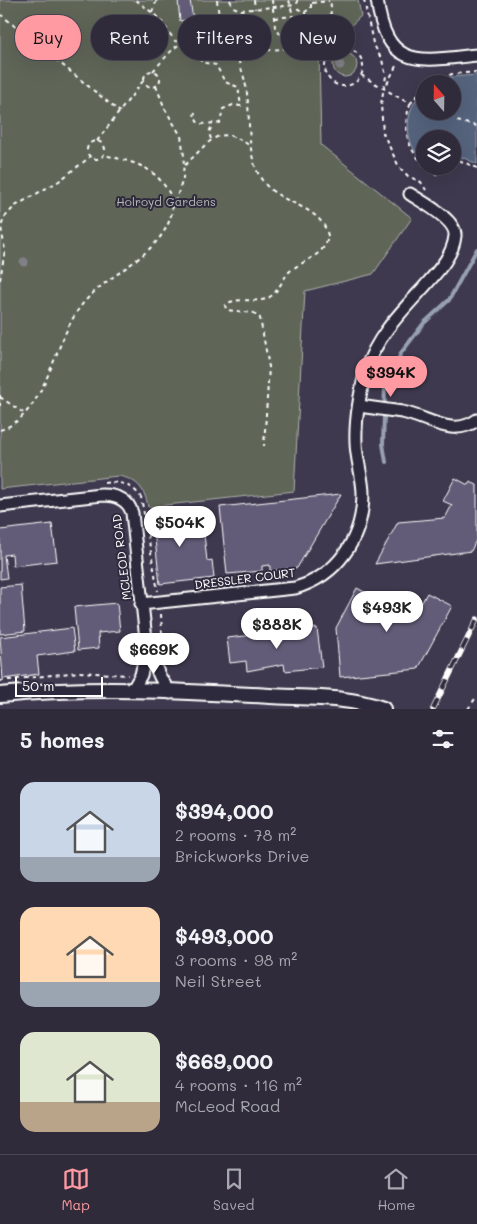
<!DOCTYPE html>
<html lang="en">
<head>
<meta charset="utf-8">
<style>
	:root { --surface:#2f2b3b; --page:#3b3746; --text:#f1f3f6; --muted:#a7a7af; --line:#4a4755; --accent:#ff9aa2 }
	body { margin:0; font-family:Mali,sans-serif; background:var(--page); color:var(--text); height:100vh; display:flex; flex-direction:column; font-size:19px; white-space:nowrap }
	* { box-sizing:border-box; margin:0 }
	p { font-size:16px; color:var(--muted) }
	.icon { flex:none; width:28px; height:28px; fill:none; stroke:currentColor; stroke-width:2; stroke-linecap:round; stroke-linejoin:round }
	.map { position:relative; height:709px; overflow:hidden }
	.side { display:flex; flex-direction:column; background:var(--surface); flex:1 }
	.side>* { flex:none }
	.banner { position:absolute; left:15px; top:15px; width:448px; height:45px; display:flex; gap:10px }
	.needle { width:32px; rotate:340deg }
	.fabs { position:absolute; left:416px; top:75px; display:grid; gap:10px }
	.fabs a { display:grid; place-items:center; width:45px; height:45px; border-radius:50%; background:var(--surface); box-shadow:0 5px 20px #0002,0 0 0 1px var(--line); font-size:25px }
	.scale { position:absolute; left:15px; bottom:12px; width:88px; box-sizing:border-box; padding-left:5px; border:2px solid #fff; border-top:0; font-size:14px; line-height:18px; white-space:nowrap; color:#fff; -webkit-text-stroke:4px #2f2a3d; paint-order:stroke }
	.price { position:absolute; translate:-50% -42px; padding:0 11px; border-radius:18px; background:#fff; color:#222; font-size:16px; line-height:32px; filter:drop-shadow(0 1px 2px #0008) }
	.price::after { content:''; position:absolute; left:50%; top:30px; width:15px; height:11px; margin-left:-8px; background:inherit; clip-path:polygon(0 0,100% 0,50% 100%) }
	.price.selected { background:var(--accent); color:#111 }
	ul { padding:0; list-style:none }
	li { display:flex; align-items:center; gap:15px; height:125px; padding:0 20px }
	li span { display:grid; place-items:center; flex:none; width:140px; height:100px; border-radius:15px; color:#555 }
	li>.icon { margin-inline-start:auto }
	span .icon { width:60px; height:60px; fill:#fffc; stroke-width:1 }
	li b { font-size:21px }
	h2 { display:flex; justify-content:space-between; align-items:center; height:60px; padding:0 20px; font-size:21px }
	.pill { padding:0 18px; border-radius:22px; background:var(--surface); box-shadow:0 5px 20px #0002,0 0 0 1px var(--line); font-size:18px; line-height:45px }
	.pill.selected { background:var(--accent); color:#111 }
	.tabs { display:flex; justify-content:space-around; align-items:center; height:70px; border-top:1px solid var(--line); background:var(--surface); font-size:14px; color:var(--muted) }
	.tabs a { display:grid; justify-items:center; gap:2px }
	.tabs .selected { color:var(--accent) }
	.map>svg:first-child { display:block }
</style>
</head>
<body>
<div class="map">
<svg width="477" height="709" viewBox="0 0 477 709">
	<rect width="100%" height="100%" fill="#3f394f"/>
	<filter id="ink" filterUnits="userSpaceOnUse"><feTurbulence type="fractalNoise" baseFrequency=".02" numOctaves="2"/><feDisplacementMap in="SourceGraphic" scale="10" xChannelSelector="R" yChannelSelector="G"/><feConvolveMatrix kernelMatrix="1 2 1 2 8 2 1 2 1" color-interpolation-filters="sRGB"/></filter>
	<g filter="url(#ink)">
		<path fill="#5f6659" stroke="#afb2ac" d="M0,0H358L361,16L319,55L321,145L412,218L373,274L305,291L294,491L148,507C145,489 137,479 118,476L0,489Z
			M333 65a12 12 0 1 1 24 0a12 12 0 1 1-24 0Z"/>
		<path fill="#54637d" stroke="#98a1b1" d="M477,75V164L453,153L452,139H425V163C402,143 403,109 425,89V111H452V84H432L451,77Z"/>
		<g fill="none" stroke-linecap="round" stroke-linejoin="round">
			<path stroke="#98a1b1" stroke-width="4" d="M386,462L383,444L385,388L401,353L424,323L449,300L477,249"/>
		</g>
		<path fill="#635b78" stroke="#fff" d="M178,0H190L193,19L180,21Z
			M455,478L468,485L470,482L477,485V538L471,551L375,564L398,522L445,518L452,505L443,501Z
			M341,494L297,568L270,571V565L262,566V571L227,574L220,507Z
			M194,508L197,535L204,534L207,561L212,560L214,578L160,584L152,513Z
			M52,524L57,561L13,566L12,554L4,555L7,578L0,579V530Z
			M21,585L25,631L0,634V587Z
			M357,588L390,606L398,592L421,604L427,593L452,606L418,669L340,677L336,628Z
			M117,603L120,631L98,633L99,648L78,650L74,607Z
			M72,628L75,651L37,656L39,674L3,679L0,637Z
			M317,628L322,667L285,671L284,664L247,671L246,661L230,663L227,638Z"/>
		<g fill="none" stroke-linecap="round" stroke-linejoin="round">
			<defs>
				<path id="minor" d="M377,0C387,71 419,61 477,55
					M359,406C373,408 388,410 402,412C428,417 452,438 477,420
					M0,506L102,495C116,495 128,499 132,513L147,648L160,677L170,693
					M141,604L295,588C337,576 363,539 363,494C363,477 356,459 356,442C355,418 360,393 366,370C376,337 401,312 424,287C437,272 453,256 455,236C457,220 422,202 410,194
					M132,691L141,675L147,648"/>
				<path id="major" d="M0,695C90,686 180,691 270,696C307,698 348,696 383,709"/>
			</defs>
			<use href="#minor" stroke="#fff" stroke-width="15"/>
			<use href="#major" stroke="#fff" stroke-width="18"/>
			<path stroke="#fff" stroke-width="2" stroke-dasharray="4 4" stroke-linecap="butt" d="M136,0L159,18L175,41L182,43
				M217,0L223,53
				M230,0L233,7L241,10L296,5
				M254,0L255,9
				M272,0L275,27L282,37C306,35 337,33 330,0
				M289,0L293,16L298,23L321,20L331,28
				M297,0L298,9L305,12L311,8V0
				M364,0L373,43L382,60L386,76L381,104L383,133L399,167L408,176L421,182L426,190
				M312,3L329,1
				M152,12L157,0
				M305,12L307,34
				M0,14L120,112
				M275,18L293,16
				M325 67a19 19 0 1 1 38 0a19 19 0 1 1-38 0Z
				M236,53C240,66 246,80 247,94C251,122 245,160 265,184C283,205 322,206 328,236C326,256 302,260 289,272C281,281 278,294 266,299C254,303 232,296 225,306L227,310L254,313L260,318L269,367L264,446
				M144 79a8 8 0 1 1 16 0a8 8 0 1 1-16 0Z
				M153,71L174,48L182,43L200,52L238,53L302,47L328,57
				M361,75L410,104C400,135 410,155 435,174L439,175L444,166
				M387,84L396,66
				M427,84L452,74L477,72
				M156,86L165,109L181,136L184,156L183,179L174,205
				M410,104L425,86
				M195,112L194,117L199,124L220,123L223,109L233,105L241,106L238,87L225,82L216,65L201,62L200,52
				M457,121L477,126
				M211,139L209,133L212,125
				M87 150a9 9 0 1 1 18 0a9 9 0 1 1-18 0Z
				M97,141L143,81
				M452,157L477,168
				M185,165C209,143 218,122 250,146
				M0,280L5,250L1,227L4,218L15,206L59,181L90,157
				M0,395V406
				M0,397L25,414
				M0,430C47,415 53,342 81,306C108,270 173,253 173,200C157,167 138,163 104,155
				M104,483C120,481 131,484 141,497L158,591
				M161,614L163,653
				M0,681L79,672L128,675
				M468,709L477,696"/>
			<use href="#minor" stroke="#2f2a3d" stroke-width="11"/>
			<use href="#major" stroke="#2f2a3d" stroke-width="14"/>
			<defs>
				<path id="rail" d="M433,709L477,619"/>
			</defs>
			<use href="#rail" stroke="#fff" stroke-width="5.5"/>
			<use href="#rail" stroke="#2f2a3d" stroke-width="4" stroke-dasharray="11" stroke-linecap="butt"/>
		</g>
		<g fill="#818087">
			<circle cx="340" cy="65" r="4.5"/>
			<circle cx="24" cy="262" r="4.5"/>
		</g>
	</g>
	<g text-anchor="middle" stroke-width="4" stroke-linejoin="round" paint-order="stroke">
		<g font-size="12" fill="#b7bab4" stroke="#2f2a3d">
			<text x="166" y="206">Holroyd Gardens</text>
		</g>
		<g font-size="12" fill="#fff" stroke="#2f2a3d">
			<text transform="translate(122 557) rotate(-97)" y="4">MCLEOD ROAD</text>
			<text transform="translate(245 579) rotate(-7)" y="4">DRESSLER COURT</text>
		</g>
	</g>
</svg>
<div class="fabs">
<a><svg class="needle" viewBox="-14 -14 28 28"><path d="M0-13l5 13h-10z" fill="#e53935"/><path d="M0 13l5-13h-10z" fill="#a7a7af"/></svg></a>
<a><svg class="icon" aria-label="layers" viewBox="0 0 24 24"><path d="M12 4l9 5-9 5-9-5zM3 14l9 5 9-5"/></svg></a>
</div>
<div class="scale">50 m</div>
<b class="price selected" style="left:391px;top:398px">$394K</b>
<b class="price" style="left:180px;top:548px">$504K</b>
<b class="price" style="left:387px;top:633px">$493K</b>
<b class="price" style="left:277px;top:650px">$888K</b>
<b class="price" style="left:154px;top:675px">$669K</b>
<div class="banner">
<a class="pill selected">Buy</a>
<a class="pill">Rent</a>
<a class="pill">Filters</a>
<a class="pill">New</a>
</div>
</div>
<section class="side">
<h2>5 homes<svg class="icon" aria-label="filters" viewBox="0 0 24 24"><path d="M4 7h16M4 17h16"/><circle cx="9" cy="7" r="2"/><circle cx="15" cy="17" r="2"/></svg></h2>
<ul>
<li><span style="background:linear-gradient(#c9d6e8 75%,#9aa5b1 0)"><svg class="icon" aria-label="home" viewBox="0 0 24 24"><path d="M3 11l9-7 9 7M6 9v11h12V9"/></svg></span><div><b>$394,000</b><p>2 rooms · 78 m²</p><p>Brickworks Drive</p></div></li>
<li><span style="background:linear-gradient(#ffd9b3 75%,#9aa5b1 0)"><svg class="icon" aria-label="home" viewBox="0 0 24 24"><path d="M3 11l9-7 9 7M6 9v11h12V9"/></svg></span><div><b>$493,000</b><p>3 rooms · 98 m²</p><p>Neil Street</p></div></li>
<li><span style="background:linear-gradient(#dfe7d0 70%,#b9a48a 0)"><svg class="icon" aria-label="home" viewBox="0 0 24 24"><path d="M3 11l9-7 9 7M6 9v11h12V9"/></svg></span><div><b>$669,000</b><p>4 rooms · 116 m²</p><p>McLeod Road</p></div></li>
</ul>
</section>
<nav class="tabs">
<a class="selected"><svg class="icon" aria-label="map" viewBox="0 0 24 24"><path d="M3 6l6-2 6 2 6-2v14l-6 2-6-2-6 2zM9 4v14M15 6v14"/></svg>Map</a>
<a><svg class="icon" aria-label="saved" viewBox="0 0 24 24"><path d="M7 4h10v16l-5-4-5 4z"/></svg>Saved</a>
<a><svg class="icon" aria-label="home" viewBox="0 0 24 24"><path d="M3 11l9-7 9 7M6 9v11h12V9"/></svg>Home</a>
</nav>
</body>
</html>
